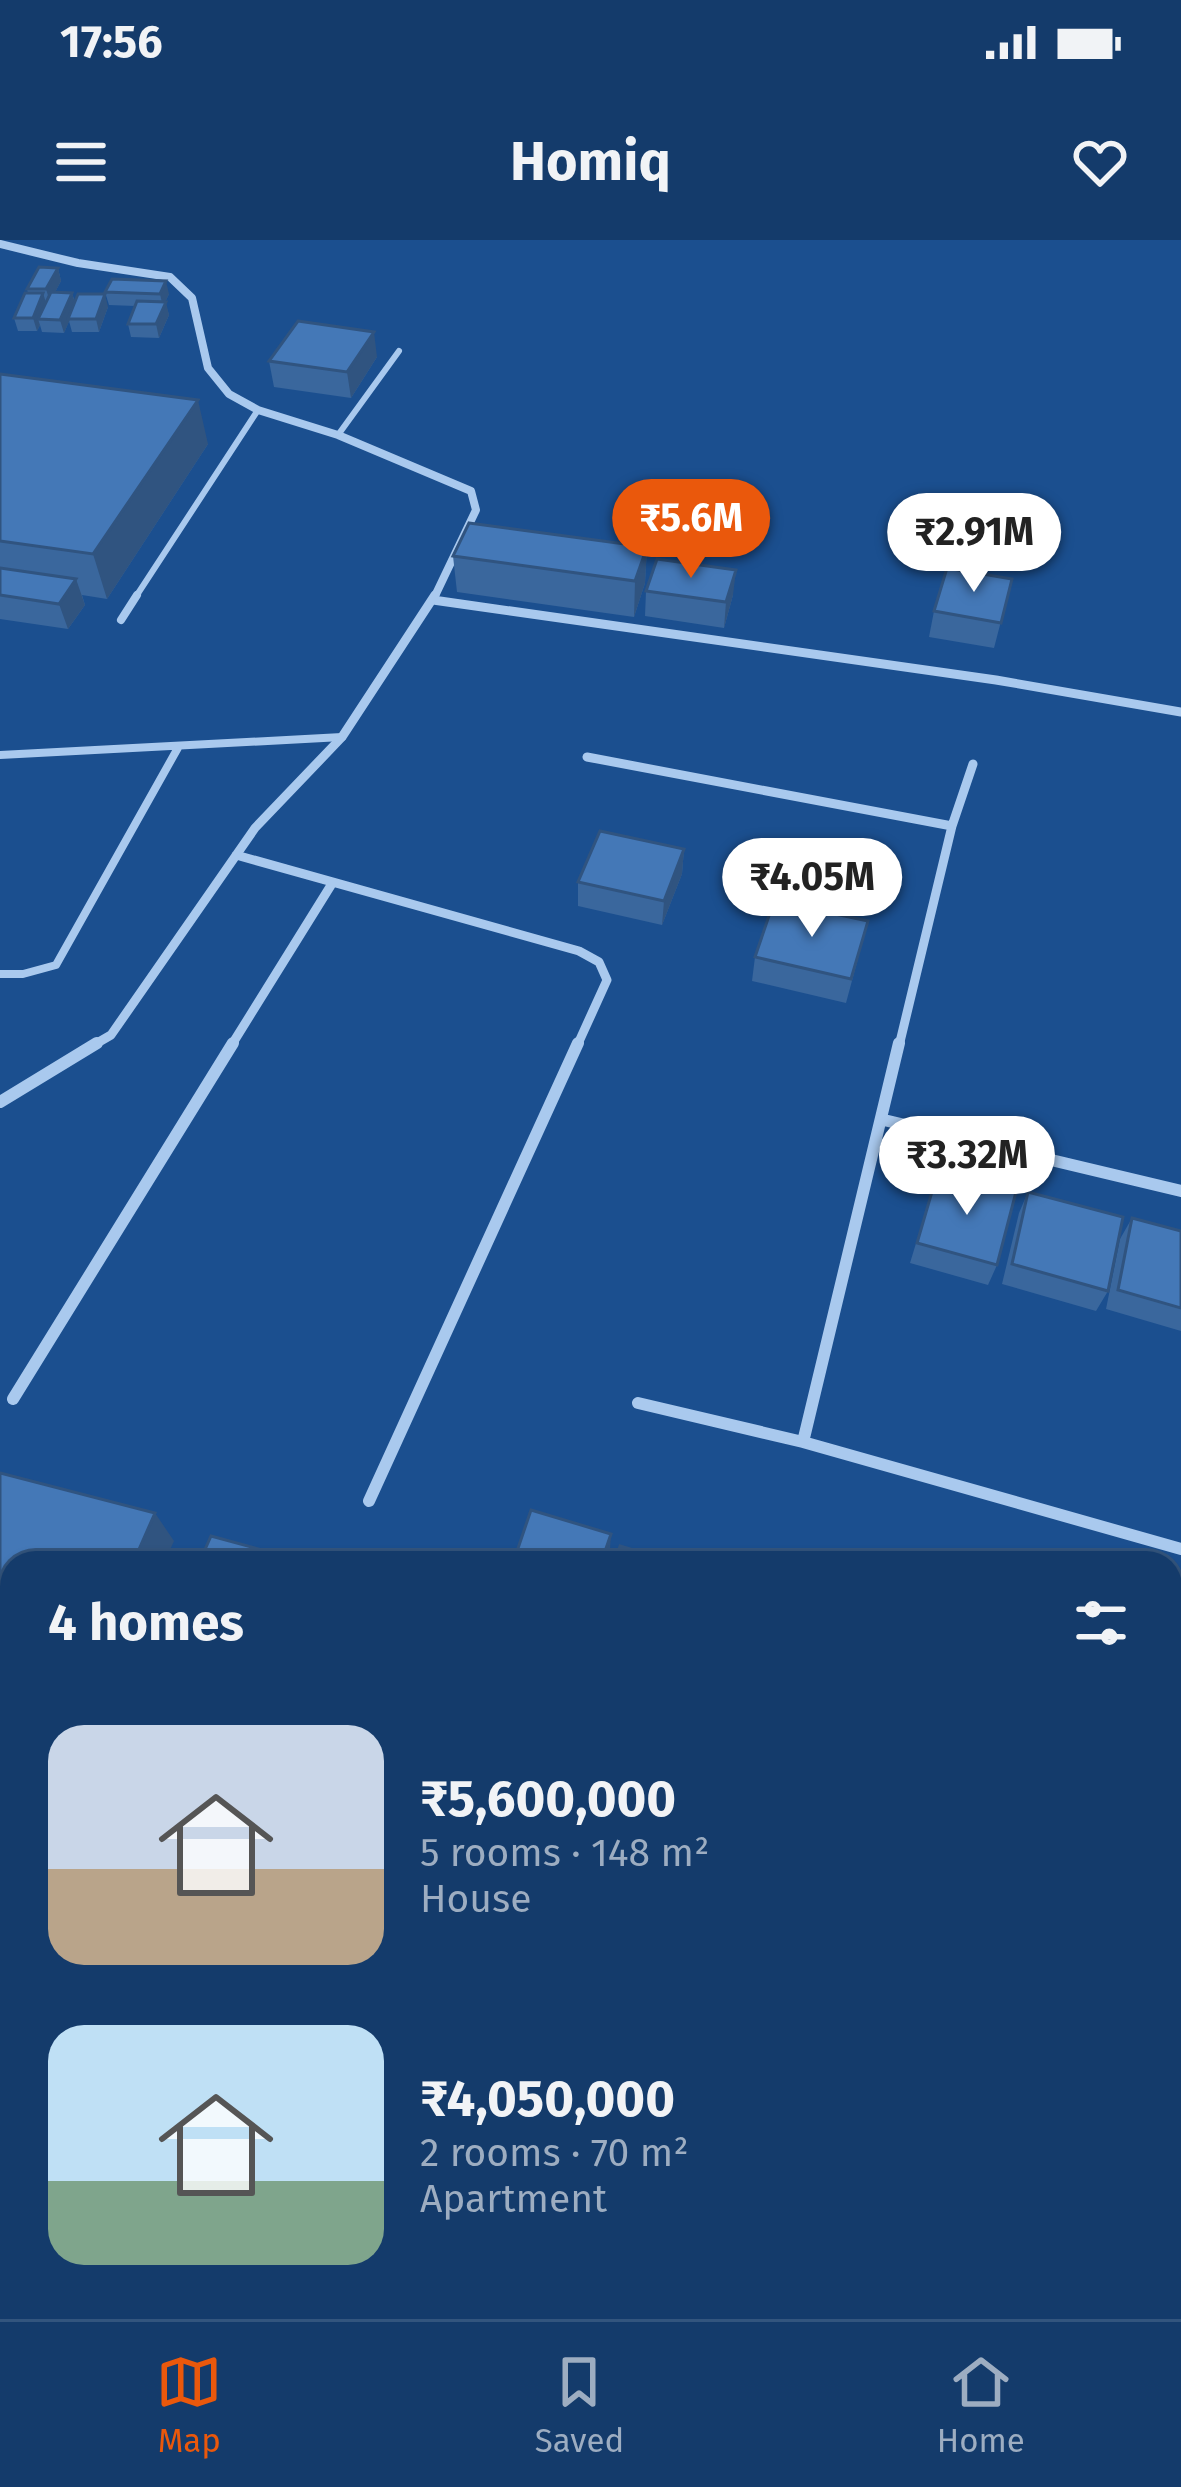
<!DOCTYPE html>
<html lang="en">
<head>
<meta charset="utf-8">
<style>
	:root { --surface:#143b6b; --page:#214673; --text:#f1f3f6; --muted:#9dadc1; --line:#33557e; --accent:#ea580c }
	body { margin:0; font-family:"Fira Sans",sans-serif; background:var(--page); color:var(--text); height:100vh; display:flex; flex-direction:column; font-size:45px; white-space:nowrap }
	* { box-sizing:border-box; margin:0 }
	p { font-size:39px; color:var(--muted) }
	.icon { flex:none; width:66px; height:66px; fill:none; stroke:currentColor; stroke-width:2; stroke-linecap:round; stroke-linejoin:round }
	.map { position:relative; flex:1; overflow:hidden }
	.details { position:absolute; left:0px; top:1311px; width:1182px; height:768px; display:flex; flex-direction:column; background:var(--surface); border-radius:36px 36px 0 0; box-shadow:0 3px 9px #0004,0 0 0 3px var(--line) }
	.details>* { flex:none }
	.price { position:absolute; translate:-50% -102px; padding:0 27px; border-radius:42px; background:#fff; color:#222; font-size:39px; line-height:78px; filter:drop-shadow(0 3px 6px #0008) }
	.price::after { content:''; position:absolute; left:50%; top:72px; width:36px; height:27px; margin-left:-18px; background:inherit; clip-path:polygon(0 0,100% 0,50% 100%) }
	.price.on { background:var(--accent); color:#fff }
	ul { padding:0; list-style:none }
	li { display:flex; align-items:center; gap:36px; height:300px; padding:0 48px }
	li span { display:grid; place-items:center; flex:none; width:336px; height:240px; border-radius:36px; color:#555 }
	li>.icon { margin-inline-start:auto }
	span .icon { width:144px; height:144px; fill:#fffc; stroke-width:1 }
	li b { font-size:51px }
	h2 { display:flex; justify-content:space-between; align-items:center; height:144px; padding:0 48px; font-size:51px }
	.status { display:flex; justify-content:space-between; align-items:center; height:84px; padding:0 60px; background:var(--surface); direction:ltr }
	.status svg { height:33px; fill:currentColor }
	header { display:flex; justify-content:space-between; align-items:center; height:156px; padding:0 48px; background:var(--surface); font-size:54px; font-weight:700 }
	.dock { display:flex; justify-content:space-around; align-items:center; height:168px; border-top:3px solid var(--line); background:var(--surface); font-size:33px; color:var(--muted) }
	.dock a { display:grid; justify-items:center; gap:6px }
	.dock .on { color:var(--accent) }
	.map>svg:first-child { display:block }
</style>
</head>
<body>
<div class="status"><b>17:56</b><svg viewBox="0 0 49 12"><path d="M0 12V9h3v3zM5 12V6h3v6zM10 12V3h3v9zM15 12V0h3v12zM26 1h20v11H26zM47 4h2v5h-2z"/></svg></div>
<header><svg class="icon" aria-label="menu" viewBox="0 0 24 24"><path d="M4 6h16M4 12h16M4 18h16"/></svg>Homiq<svg class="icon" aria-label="heart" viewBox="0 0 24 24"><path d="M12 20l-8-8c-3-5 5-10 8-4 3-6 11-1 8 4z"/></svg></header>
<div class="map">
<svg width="1181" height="2079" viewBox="0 0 1181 2079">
	<rect width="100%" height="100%" fill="#1b4f8f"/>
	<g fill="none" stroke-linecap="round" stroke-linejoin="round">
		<path stroke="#a9c9ee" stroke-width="6" d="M338,195L399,111
			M135,358L258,170"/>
		<path stroke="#a9c9ee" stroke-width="8" d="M121,380L137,355
			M0,515L342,497
			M0,734H23L56,725L179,506"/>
		<path stroke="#a9c9ee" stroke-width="8" d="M0,4L78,23L170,37L192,58L208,128L229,154L258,170L338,195L471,251L476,270L434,358"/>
		<path stroke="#a9c9ee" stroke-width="9" d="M433,360L996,440L1181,472
			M587,517L952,586
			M236,615L579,711L599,722L607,740L577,806
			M92,806L111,795L255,588L342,497L435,355
			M231,806L333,642
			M899,806L952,586L973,524"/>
		<path stroke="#a9c9ee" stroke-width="12" d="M0,862L97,803
			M884,880L1181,951
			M13,1159L233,803
			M638,1163L803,1202L1181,1309
			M803,1202L899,803
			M369,1261L578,803"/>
		<path stroke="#a9c9ee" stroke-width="15" d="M1170,1704L1181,1707"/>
	</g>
	<path fill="#3a679d" d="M58,28L61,41L55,52L72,53L75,62L108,67L99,92H72L69,81L64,93L42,92L40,85L37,91H18L14,78L28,53L27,49Z
		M105,52L169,54L165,62L169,75L159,98L131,97L128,84L135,66L109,65Z
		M377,117L351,158L274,147L269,121Z
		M0,134L208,204L107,359L82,355L85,365L68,389L0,379Z
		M647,307L645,343L634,377L457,352L453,316Z
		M1012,339L994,408L929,397L934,371Z
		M646,351L733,355L724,388L645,376Z
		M684,609L682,634L662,685L578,666V642Z
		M868,681L846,763L752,741L755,717Z
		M938,931L997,1025L988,1045L910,1023Z
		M1028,952L1108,1051L1096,1071L1002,1044L1019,973Z
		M1132,978L1181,991V1091L1106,1069L1120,999Z"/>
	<path fill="#305480" d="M58,28L61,41L50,62L46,49Z
		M166,41L169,54L163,67L160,54Z
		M43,53L47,66L38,79L40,85L37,91L33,78Z
		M72,53L76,66L64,93L60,80Z
		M105,54L108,67L99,92L96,79Z
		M166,62L169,75L159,98L156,84Z
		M374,92L377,117L351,158L347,132Z
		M198,160L208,204L107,359L93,314Z
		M647,307L645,343L634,377L635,341Z
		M736,330L733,355L724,388L726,362Z
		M76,339L85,365L68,389L59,364Z
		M684,609L682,634L662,685L664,661Z
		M155,1273L174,1301L164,1323H133Z
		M611,1294L610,1309L606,1323H601Z
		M12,1589V1668L0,1695V1616Z"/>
	<path fill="#4478b7" stroke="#305480" stroke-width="3" d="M39,27L58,28L46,49H27Z
		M112,39L166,41L160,54L105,52Z
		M51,52L72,53L60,80L38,79Z
		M25,53H43L33,78H14Z
		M78,54H105L96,79H68Z
		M137,61L166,62L156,84H128Z
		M298,81L374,92L347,132L269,121Z
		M0,134L198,160L93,314L0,301Z
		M469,283L647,307L635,341L453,316Z
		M657,319L736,330L726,362L646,351Z
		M0,328L76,339L59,364L0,355Z
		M947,328L1012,339L1001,383L934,371Z
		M600,591L684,609L664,661L578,642Z
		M774,661L868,681L851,739L755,717Z
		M938,931L1016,952L997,1025L917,1003Z
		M1028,952L1123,977L1108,1051L1012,1024Z
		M1132,978L1181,991V1068L1118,1050Z
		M0,1233L155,1273L133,1323H12V1589L0,1616Z
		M531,1270L611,1294L601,1323H513Z
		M211,1296L310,1323H199Z
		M620,1306L677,1323H615Z
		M12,1761V1881L0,1877V1789Z"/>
</svg>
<b class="price on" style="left:691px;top:341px">₹5.6M</b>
<b class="price" style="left:974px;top:355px">₹2.91M</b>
<b class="price" style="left:812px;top:700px">₹4.05M</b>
<b class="price" style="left:967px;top:978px">₹3.32M</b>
<section class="details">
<h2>4 homes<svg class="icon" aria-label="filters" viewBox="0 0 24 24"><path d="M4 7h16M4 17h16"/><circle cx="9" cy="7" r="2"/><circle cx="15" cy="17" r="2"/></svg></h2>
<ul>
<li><span style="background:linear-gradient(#c9d6e8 60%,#b9a48a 0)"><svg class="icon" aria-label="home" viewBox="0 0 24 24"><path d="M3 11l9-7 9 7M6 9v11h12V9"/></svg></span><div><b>₹5,600,000</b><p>5 rooms · 148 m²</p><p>House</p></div></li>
<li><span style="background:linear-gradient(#bfe0f5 65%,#7fa58c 0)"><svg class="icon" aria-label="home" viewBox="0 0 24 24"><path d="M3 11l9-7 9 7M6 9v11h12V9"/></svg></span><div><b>₹4,050,000</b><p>2 rooms · 70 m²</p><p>Apartment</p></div></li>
</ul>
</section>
</div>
<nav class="dock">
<a class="on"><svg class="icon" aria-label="map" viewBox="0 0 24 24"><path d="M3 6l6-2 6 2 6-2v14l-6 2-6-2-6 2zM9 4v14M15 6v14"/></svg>Map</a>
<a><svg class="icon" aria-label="saved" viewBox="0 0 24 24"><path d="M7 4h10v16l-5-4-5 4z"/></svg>Saved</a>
<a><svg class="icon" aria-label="home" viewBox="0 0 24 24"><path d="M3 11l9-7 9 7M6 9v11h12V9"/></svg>Home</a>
</nav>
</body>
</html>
